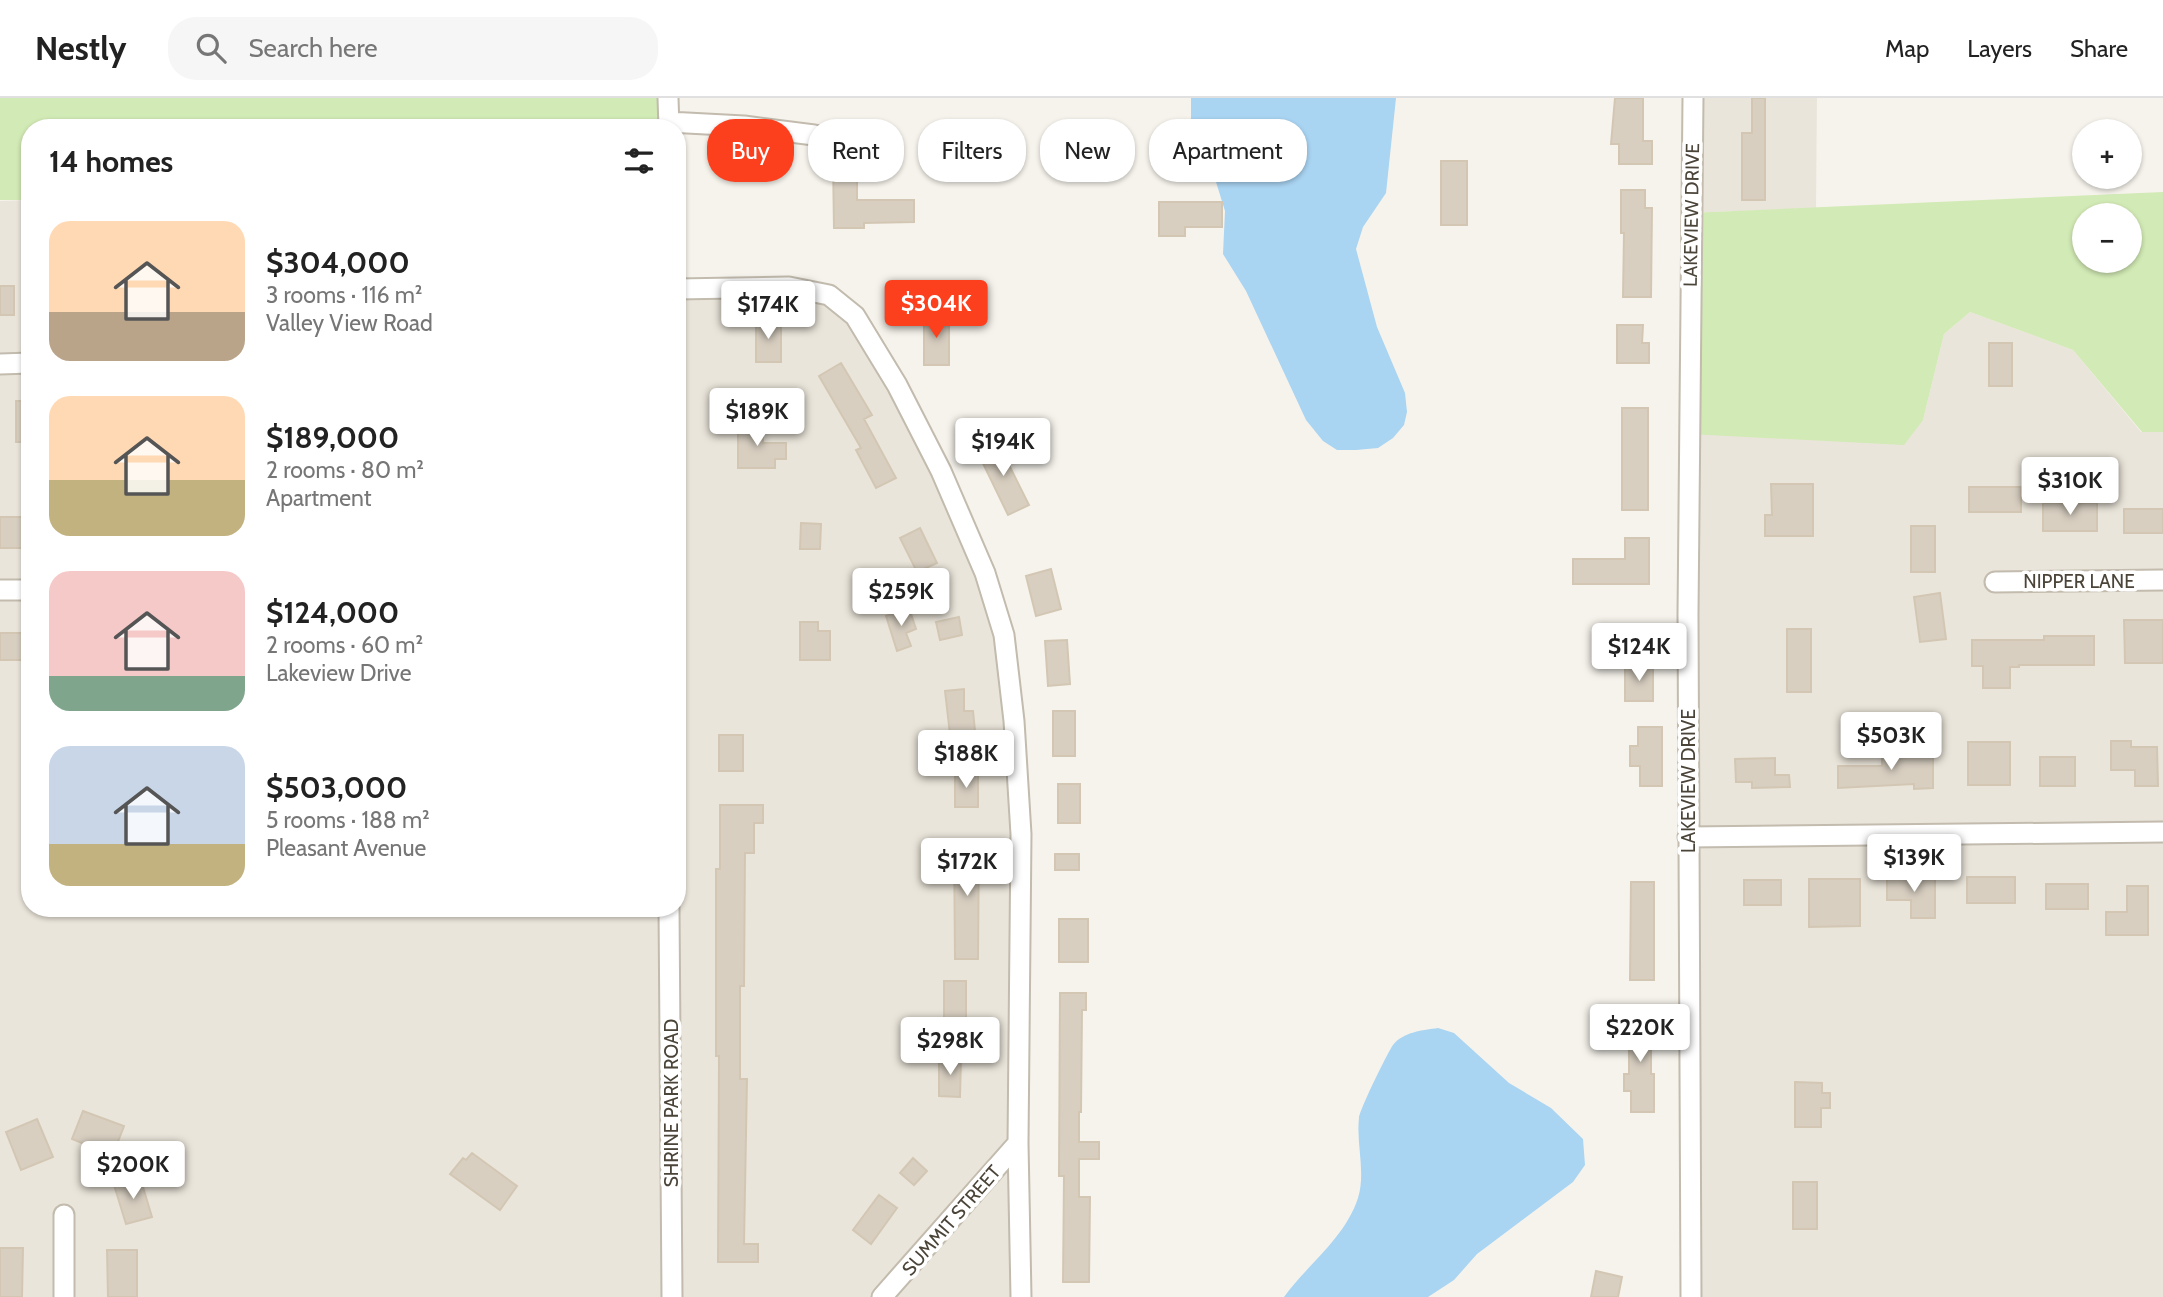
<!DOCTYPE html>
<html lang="en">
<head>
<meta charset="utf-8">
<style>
	:root { --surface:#fff; --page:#f6f6f6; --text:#222; --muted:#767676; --line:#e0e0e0; --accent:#fc3f1d }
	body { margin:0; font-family:Cabin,sans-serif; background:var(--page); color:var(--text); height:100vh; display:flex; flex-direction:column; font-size:26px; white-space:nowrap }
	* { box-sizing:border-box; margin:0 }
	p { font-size:23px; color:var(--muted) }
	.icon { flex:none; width:38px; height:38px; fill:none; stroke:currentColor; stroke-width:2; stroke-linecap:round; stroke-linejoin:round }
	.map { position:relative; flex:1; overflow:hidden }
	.panel { position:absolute; left:21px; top:21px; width:665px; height:798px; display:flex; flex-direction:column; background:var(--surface); border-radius:28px; box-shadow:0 2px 5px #0004 }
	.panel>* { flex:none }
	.banner { position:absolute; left:707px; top:21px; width:665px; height:63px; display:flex; gap:14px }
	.controls { position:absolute; left:2072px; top:21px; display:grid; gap:14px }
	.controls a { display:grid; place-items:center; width:70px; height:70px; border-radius:50%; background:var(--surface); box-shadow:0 2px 5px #0004; font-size:35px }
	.price { position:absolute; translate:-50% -60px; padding:0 16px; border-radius:7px; background:#fff; color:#222; font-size:23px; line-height:46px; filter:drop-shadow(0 2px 4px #0008) }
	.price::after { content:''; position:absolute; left:50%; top:42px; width:21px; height:16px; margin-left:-10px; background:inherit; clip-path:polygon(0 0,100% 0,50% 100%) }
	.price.current { background:var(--accent); color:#fff }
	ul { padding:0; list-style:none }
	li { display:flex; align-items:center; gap:21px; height:175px; padding:0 28px }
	li span { display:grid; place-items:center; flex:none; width:196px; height:140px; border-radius:21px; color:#555 }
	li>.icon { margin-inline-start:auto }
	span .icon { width:84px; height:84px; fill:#fffc; stroke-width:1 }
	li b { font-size:30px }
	h2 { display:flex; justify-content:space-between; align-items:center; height:84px; padding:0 28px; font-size:30px }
	.chip { padding:0 24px; border-radius:28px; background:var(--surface); box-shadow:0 2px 5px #0004; font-size:24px; line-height:63px }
	.chip.current { background:var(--accent); color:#fff }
	header { display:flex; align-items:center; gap:42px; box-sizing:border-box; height:98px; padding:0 35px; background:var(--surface); border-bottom:2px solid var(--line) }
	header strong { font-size:33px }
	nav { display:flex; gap:38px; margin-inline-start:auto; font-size:24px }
	.search { width:490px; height:63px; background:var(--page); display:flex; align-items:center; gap:18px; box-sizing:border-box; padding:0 24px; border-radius:28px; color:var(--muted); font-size:26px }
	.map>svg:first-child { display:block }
</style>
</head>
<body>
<header>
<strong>Nestly</strong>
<div class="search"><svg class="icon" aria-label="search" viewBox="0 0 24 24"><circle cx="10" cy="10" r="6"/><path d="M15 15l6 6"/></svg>Search here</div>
<nav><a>Map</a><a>Layers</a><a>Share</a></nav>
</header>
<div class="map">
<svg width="2163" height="1199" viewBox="0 0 2163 1199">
	<rect width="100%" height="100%" fill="#f6f3ec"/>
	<path fill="#eae5da" d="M1693,0H1817L1816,110L1690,115Z
		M30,102V810H677V191L789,189L855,218L985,475L1014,623L1021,1199H0V103Z
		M1970,214L2073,252L2141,334H2163V1199H1691L1689,336L1923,322L1944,236Z"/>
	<path fill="#d2eab5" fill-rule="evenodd" d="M0,0H668L669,30H30V102H0Z
		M2163,94V334H2142L2073,252L1970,214L1944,236L1923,322L1904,347L1689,336L1690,115ZM2084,117H2130V163H2084Z"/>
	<path fill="#a9d4f2" d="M1191,0H1396L1386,95L1363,129L1356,151L1377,229L1405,295L1407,314L1404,327L1393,340L1378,350L1356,352H1337L1323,343L1306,322L1246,193L1223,156L1225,113L1216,84L1200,57L1191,24Z
		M1438,930L1454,935L1509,985L1551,1010L1583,1041L1585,1067L1573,1084L1477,1156L1454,1182L1428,1199H1284C1308,1166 1345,1140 1358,1100C1366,1074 1356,1046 1359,1020C1360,1011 1388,954 1393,947C1403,934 1423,932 1438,930Z"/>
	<path fill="#d8cfc1" stroke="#d3c7b4" stroke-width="2" d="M1615,0H1643V43H1652V66H1619V46H1611Z
		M1752,0H1765V102H1742V35H1752Z
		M1441,63H1467V127H1441Z
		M833,64H853L857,67V102H914V124L864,125V130H834Z
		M1621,92H1645V110H1652L1651,199H1623L1624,135H1621Z
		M1159,104H1222V129H1185V138H1159Z
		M962,183H978V200L962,201Z
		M0,188H14V217H0Z
		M924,217H949V267H924Z
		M756,221H781V264H756Z
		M1617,227H1643L1642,245H1649V265H1617Z
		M1989,245H2012V288H1989Z
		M841,265L872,317L864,321L896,380L876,390L856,352L861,350L819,278Z
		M16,303H30V344H16Z
		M1622,310H1648V412H1622Z
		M738,326H763V345H786V361H775V370H738Z
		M997,343L1029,407L1008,417L977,353Z
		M1771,386H1813V438H1765V417H1772Z
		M1969,389H2021V414H1969Z
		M2043,405H2097V433H2043Z
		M2124,411H2163V435H2124Z
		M0,419H24V429H30V450H0Z
		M801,425L821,426L820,451H800Z
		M1911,428H1935V474H1911Z
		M920,430L937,465L917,474L900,440Z
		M1625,440H1649V486H1573V461H1625Z
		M1051,471L1061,511L1036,518L1026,478Z
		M1940,495L1946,541L1920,544L1914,499Z
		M909,510L916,531L906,535L911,548L897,553L886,518Z
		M959,519L962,537L940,542L936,524Z
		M2124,522H2163V565H2125Z
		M800,524H818V533H830V562H800Z
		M1787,531H1811V594H1787Z
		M0,535H30V562H0Z
		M2044,538H2094V567H2019V569H2010V590H1983V568H1972V542H2044Z
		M1067,542L1070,586L1048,588L1045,543Z
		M1625,567H1653V603H1625Z
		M964,591V613H973L976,643L951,645L945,593Z
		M1053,613H1075V658H1053Z
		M1638,629H1662V688H1640V668H1630V648H1638Z
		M719,637H743V673H719Z
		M2111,643H2131V649H2157L2158,688H2135V672H2111Z
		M1968,644H2010V687H1968Z
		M1933,655V690L1914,691V686L1838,690V668H1882V656Z
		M2040,659H2075V688H2040Z
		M1775,660V677H1789L1790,689L1752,690V684H1736L1735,661Z
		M955,674H978V709H955Z
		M1058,686H1080V725H1058Z
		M720,707H763V725H754V755H745L744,888H740V981H747L744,1146H758V1164H718L719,958H716V771H720Z
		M954,741H979L978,861H955Z
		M1055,756H1079V772H1055Z
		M1887,779H1935V820H1911V802H1887Z
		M1967,779H2015V805H1967Z
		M1809,781H1860V828L1809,829Z
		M1744,782H1781V807H1744Z
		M1631,784H1654V882H1630Z
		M2046,786H2088V811H2046Z
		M2127,788H2148V837H2106V814H2127Z
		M1059,821H1088V864H1059Z
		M944,883H966V925H944Z
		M1060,895H1086V912H1082L1081,1014H1079V1044H1099V1061H1079V1099H1090L1089,1184H1063L1064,1078H1059Z
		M1629,915H1651V976H1654V1014H1631V993H1624V976H1629Z
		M939,960H961L960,999L939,998Z
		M1795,984L1822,985V995H1830V1010H1821V1029H1795Z
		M83,1013L124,1028L107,1072L86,1064L92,1049L72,1041Z
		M37,1021L53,1059L21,1072L6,1034Z
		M472,1055L517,1088L500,1112L450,1076L463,1060L466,1062Z
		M913,1060L927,1073L914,1087L900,1075Z
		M140,1079L152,1119L126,1126L114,1087Z
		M1793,1084H1817V1131H1793Z
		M879,1097L897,1110L871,1146L853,1132Z
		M0,1150H23L22,1199H0Z
		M107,1152H137V1199H108Z
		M1596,1173L1622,1179L1618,1199H1591Z"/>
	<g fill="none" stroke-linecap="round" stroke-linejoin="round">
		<defs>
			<path id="minor" d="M668,0L669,30
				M668,24L744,28L814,37L839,43L862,55L875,68
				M677,191L789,189L829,197L855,218L897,287L941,373L985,475L1004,537L1014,623L1021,736L1018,1045L1021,1199
				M0,266L30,265
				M1995,484L2163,482
				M0,492H30
				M1688,739L2163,734
				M669,810L672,1199
				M64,1199V1117
				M882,1199L1018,1045
				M1691,1199L1688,517L1693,0"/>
		</defs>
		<use href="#minor" stroke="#c2bbae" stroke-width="23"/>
		<use href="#minor" stroke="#fff" stroke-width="19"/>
	</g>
	<g text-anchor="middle" stroke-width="7" stroke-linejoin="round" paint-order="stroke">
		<g font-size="19" fill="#4b4439" stroke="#fff">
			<text transform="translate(1691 117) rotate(-89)" y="7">LAKEVIEW DRIVE</text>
			<text x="2079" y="490">NIPPER LANE</text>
			<text transform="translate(1688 683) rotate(-90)" y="7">LAKEVIEW DRIVE</text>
			<text transform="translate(671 1005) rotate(-90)" y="7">SHRINE PARK ROAD</text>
			<text transform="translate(951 1122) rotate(-49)" y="7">SUMMIT STREET</text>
		</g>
	</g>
</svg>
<div class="controls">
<a>+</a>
<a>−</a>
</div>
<b class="price current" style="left:936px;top:242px">$304K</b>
<b class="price" style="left:768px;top:243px">$174K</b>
<b class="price" style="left:757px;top:350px">$189K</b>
<b class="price" style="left:1003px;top:380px">$194K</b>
<b class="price" style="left:2070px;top:419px">$310K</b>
<b class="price" style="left:901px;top:530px">$259K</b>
<b class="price" style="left:1639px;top:585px">$124K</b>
<b class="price" style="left:1891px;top:674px">$503K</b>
<b class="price" style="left:966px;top:692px">$188K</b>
<b class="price" style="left:1914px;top:796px">$139K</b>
<b class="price" style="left:967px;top:800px">$172K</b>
<b class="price" style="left:1640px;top:966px">$220K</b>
<b class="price" style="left:950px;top:979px">$298K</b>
<b class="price" style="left:133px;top:1103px">$200K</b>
<div class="banner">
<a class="chip current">Buy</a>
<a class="chip">Rent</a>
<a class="chip">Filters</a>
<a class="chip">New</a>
<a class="chip">Apartment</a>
</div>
<section class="panel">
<h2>14 homes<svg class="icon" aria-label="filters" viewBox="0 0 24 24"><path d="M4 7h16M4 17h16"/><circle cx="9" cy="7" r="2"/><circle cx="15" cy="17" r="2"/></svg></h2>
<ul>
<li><span style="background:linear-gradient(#ffd9b3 65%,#b9a48a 0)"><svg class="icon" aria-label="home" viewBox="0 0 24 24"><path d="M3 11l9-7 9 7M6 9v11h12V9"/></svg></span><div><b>$304,000</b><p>3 rooms · 116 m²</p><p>Valley View Road</p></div></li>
<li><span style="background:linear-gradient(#ffd9b3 60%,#c2b280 0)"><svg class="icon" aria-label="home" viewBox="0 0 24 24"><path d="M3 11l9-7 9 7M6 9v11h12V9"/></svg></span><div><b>$189,000</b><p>2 rooms · 80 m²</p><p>Apartment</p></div></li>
<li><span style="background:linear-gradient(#f6c9c9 75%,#7fa58c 0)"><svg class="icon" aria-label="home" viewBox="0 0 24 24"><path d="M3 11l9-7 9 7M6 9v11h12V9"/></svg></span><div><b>$124,000</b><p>2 rooms · 60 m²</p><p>Lakeview Drive</p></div></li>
<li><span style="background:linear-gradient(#c9d6e8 70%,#c2b280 0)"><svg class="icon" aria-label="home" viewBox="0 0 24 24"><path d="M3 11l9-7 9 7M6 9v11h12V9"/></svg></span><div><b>$503,000</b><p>5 rooms · 188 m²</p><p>Pleasant Avenue</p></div></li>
</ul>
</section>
</div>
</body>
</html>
